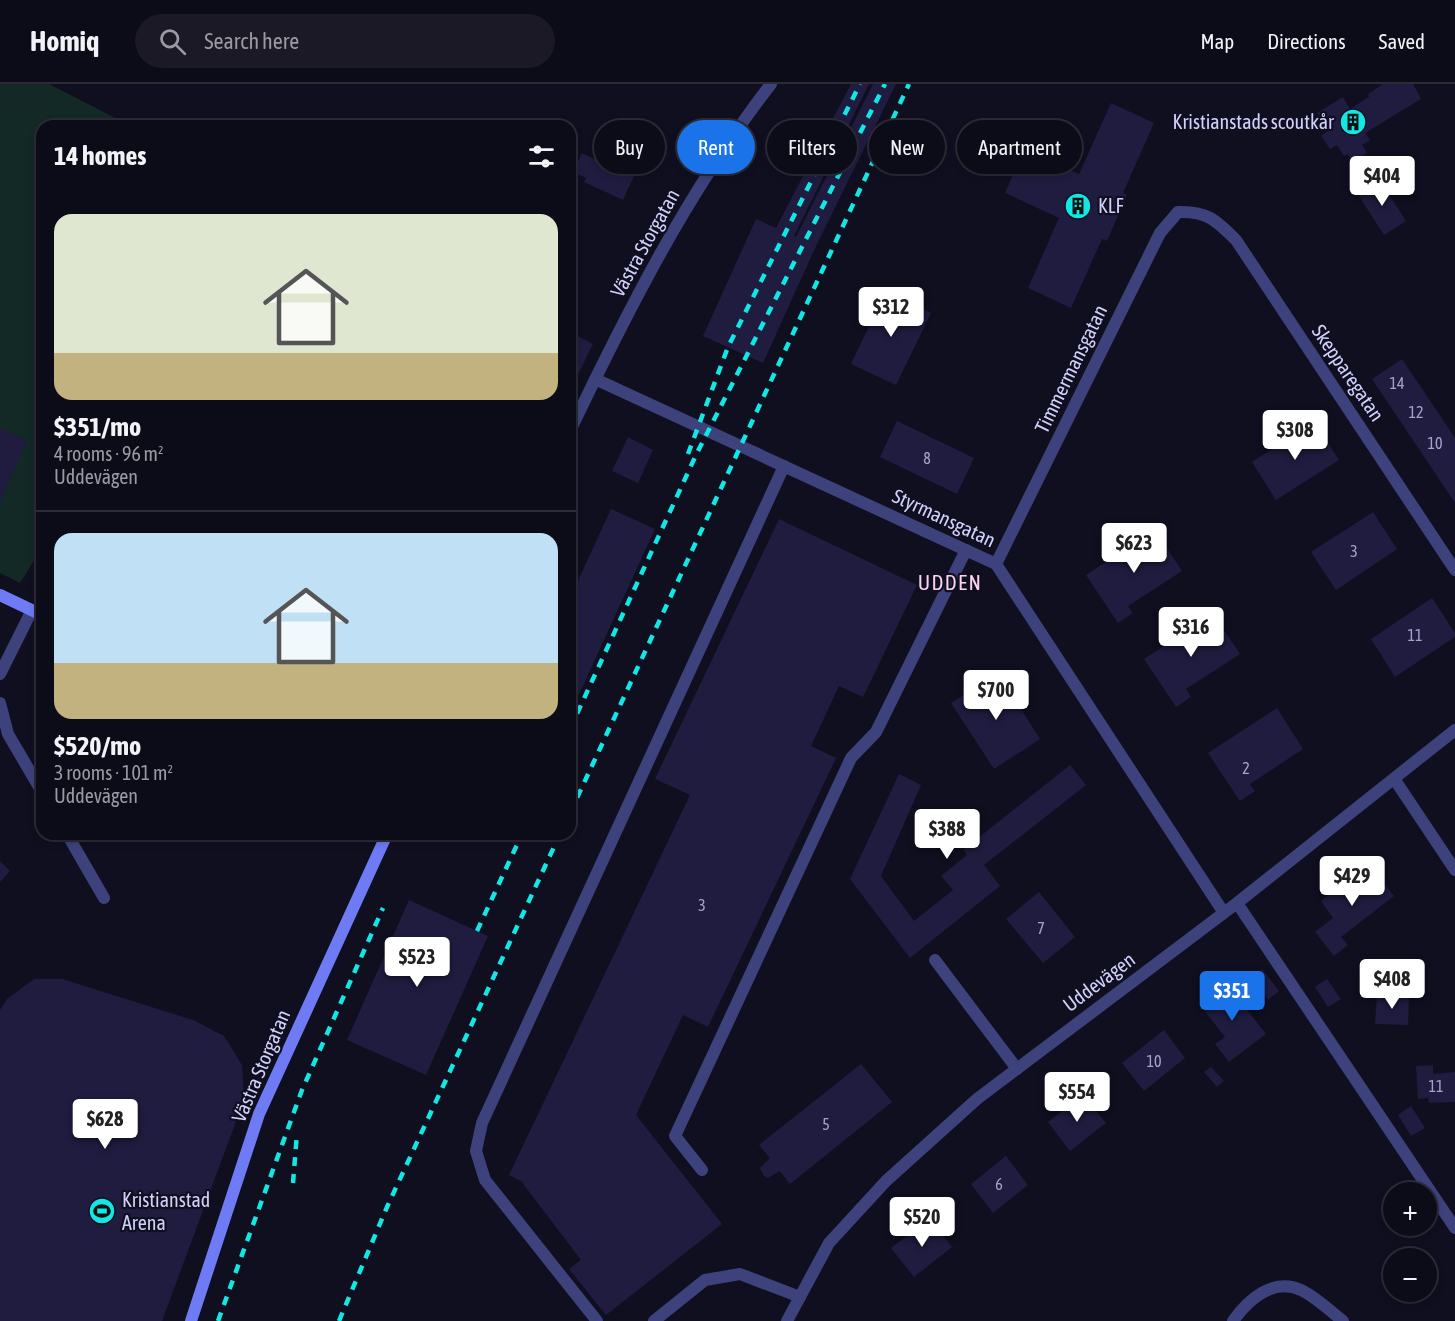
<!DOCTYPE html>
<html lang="en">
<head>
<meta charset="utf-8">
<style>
	:root { --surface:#0c0b18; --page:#1a1925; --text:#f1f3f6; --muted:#9a9ba2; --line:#2c2b37; --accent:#1a73e8 }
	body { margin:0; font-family:"Asap Condensed",sans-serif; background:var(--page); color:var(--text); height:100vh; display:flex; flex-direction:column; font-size:22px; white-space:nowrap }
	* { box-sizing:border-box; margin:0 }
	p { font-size:20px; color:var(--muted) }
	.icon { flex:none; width:33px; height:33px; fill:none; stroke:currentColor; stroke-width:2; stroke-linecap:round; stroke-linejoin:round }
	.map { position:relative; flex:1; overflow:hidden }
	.drawer { position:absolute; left:36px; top:36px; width:540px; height:720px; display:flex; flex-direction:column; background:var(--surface); border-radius:18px; box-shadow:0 3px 9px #0003,0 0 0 2px var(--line) }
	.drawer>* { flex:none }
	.banner { position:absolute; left:594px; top:36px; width:570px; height:54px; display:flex; gap:12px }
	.tools { position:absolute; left:1383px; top:1098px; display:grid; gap:12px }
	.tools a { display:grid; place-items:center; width:54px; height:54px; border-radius:50%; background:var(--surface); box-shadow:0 3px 9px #0003,0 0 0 2px var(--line); font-size:30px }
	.price { position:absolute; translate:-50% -51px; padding:0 14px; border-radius:6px; background:#fff; color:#222; font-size:20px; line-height:39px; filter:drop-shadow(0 2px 3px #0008) }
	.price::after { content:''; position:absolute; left:50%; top:36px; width:18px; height:14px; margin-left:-9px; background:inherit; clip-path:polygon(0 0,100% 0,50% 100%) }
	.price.on { background:var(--accent); color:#fff }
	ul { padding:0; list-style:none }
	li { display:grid; align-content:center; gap:12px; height:318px; padding:0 18px }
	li+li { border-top:2px solid var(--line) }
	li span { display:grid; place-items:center; height:186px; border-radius:18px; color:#555 }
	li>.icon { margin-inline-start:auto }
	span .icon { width:108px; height:108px; fill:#fffc; stroke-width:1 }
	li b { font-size:26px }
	h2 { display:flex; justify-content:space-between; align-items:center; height:72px; padding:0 18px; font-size:26px }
	.pill { padding:0 21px; border-radius:27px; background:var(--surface); box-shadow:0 3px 9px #0003,0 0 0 2px var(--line); font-size:21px; line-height:54px }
	.pill.on { background:var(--accent); color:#fff }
	header { display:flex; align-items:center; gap:36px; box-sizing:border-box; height:84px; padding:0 30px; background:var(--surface); border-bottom:2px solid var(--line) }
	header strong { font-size:28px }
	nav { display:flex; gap:33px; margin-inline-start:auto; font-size:21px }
	.search { width:420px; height:54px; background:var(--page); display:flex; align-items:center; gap:15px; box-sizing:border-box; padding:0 21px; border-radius:33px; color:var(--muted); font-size:22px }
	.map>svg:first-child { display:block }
</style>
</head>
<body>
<header>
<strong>Homiq</strong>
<div class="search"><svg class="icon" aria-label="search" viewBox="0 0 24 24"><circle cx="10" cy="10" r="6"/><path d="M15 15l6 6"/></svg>Search here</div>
<nav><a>Map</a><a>Directions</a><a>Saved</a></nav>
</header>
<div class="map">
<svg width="1455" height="1237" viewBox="0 0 1455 1237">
	<rect width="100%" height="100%" fill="#100f20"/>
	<path fill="#122926" d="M0,0H49L131,42H42V464L20,499L0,489Z"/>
	<path fill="#1f1c40" d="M851,0H869L794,152L796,153L873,0H896L816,162L763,279L703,252L756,135L776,144Z
		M1383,0H1413L1421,15L1365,49L1370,56L1362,61L1367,69L1352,78L1348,70L1344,72L1337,61L1330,65L1321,52L1328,47L1317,29L1343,13L1350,25L1369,13L1368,10Z
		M1111,19L1154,39L1123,109L1127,111L1107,157L1102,155L1071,224L1028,204L1059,134L1005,109L1024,65L1079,90Z
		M613,35L652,53L623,116L584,98L586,94L573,88L582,69L594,75Z
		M1379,95L1406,137L1384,151L1357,109Z
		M886,207L931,229L896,301L851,280Z
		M570,248L593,260L570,307Z
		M1402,275L1455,354V419L1372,295Z
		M897,337L974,374L957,410L880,373Z
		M1314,338L1339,376L1276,416L1252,378Z
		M0,344L27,356L0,419Z
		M628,353L653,366L638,399L612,387Z
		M611,425L655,445L570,630V514Z
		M1373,428L1397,465L1336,506L1311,468Z
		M779,435L917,501L863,613L839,602L811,662L836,674L708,943L683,931L636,1031L722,1140L606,1231L569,1185L581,1176L521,1097L509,1091L690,711L655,695Z
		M1155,446L1182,487L1128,522L1133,529L1118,539L1086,491Z
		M1432,514L1455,549V553L1395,593L1371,555Z
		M1213,530L1240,570L1186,605L1191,613L1176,623L1144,575Z
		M998,589L1040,655L994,685L951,619Z
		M1277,624L1303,665L1250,700L1255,707L1240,717L1208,669Z
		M1070,681L1086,701L984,781L1000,802L910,874L850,795L899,690L921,701L881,792L914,837L953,806L941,792L967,771L963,766Z
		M0,777L10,787L0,798Z
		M1369,781L1394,812L1341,853L1348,861L1334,872L1315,848L1333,834L1321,817Z
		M1039,808L1075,853L1043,879L1006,835Z
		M409,816L488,852L426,991L347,956Z
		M1262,885L1279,907L1268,916L1251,894Z
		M34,895H62L193,936L224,952L242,981L244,1016L162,1237H0V926L7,915Z
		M1327,895L1341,915L1328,923L1315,903Z
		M1226,899L1266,950L1229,978L1215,960L1225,953L1199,920Z
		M1377,910L1409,912L1408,941L1375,940Z
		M1164,946L1185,974L1144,1007L1122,979Z
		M861,980L892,1018L790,1100L780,1087L768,1094L764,1092L760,1084L770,1074L759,1061Z
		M1433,981V990L1455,988V1018L1429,1019L1428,1014L1418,1015L1416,982Z
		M1211,983L1224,997L1217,1003L1204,988Z
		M1083,1011L1106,1039L1070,1067L1048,1038Z
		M1411,1022L1425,1044L1411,1052L1398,1031Z
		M1006,1072L1028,1101L993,1129L971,1100Z
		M930,1134L952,1163L914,1193L891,1164Z"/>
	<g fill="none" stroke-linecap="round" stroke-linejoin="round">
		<path stroke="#3d427c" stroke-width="12" d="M0,590L32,526
			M0,619L8,650L42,708
			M67,750L104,814
			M1237,819L1455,1144
			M935,876L1017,985
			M702,1086L675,1052L851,674L876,648L966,466
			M597,1237L485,1096L476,1067L482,1039L784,382
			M654,1237L705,1196L740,1190L800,1213
			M1233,1237C1248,1216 1273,1193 1301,1206C1316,1213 1330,1227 1343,1237"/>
		<path stroke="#3d427c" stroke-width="12" d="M595,295L996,480L1224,829
			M570,347C628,226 688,107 771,0
			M996,480L1160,149L1178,128C1207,127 1216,136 1236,156L1455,486
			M1395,696L1455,786
			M787,1237L829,1159L886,1097L977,1015L1237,819L1455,646"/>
		<path stroke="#6f7bf5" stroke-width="12" d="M0,511L42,531
			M191,1237L259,1030L387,750"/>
		<path stroke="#11e8e5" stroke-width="4.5" stroke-dasharray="9 8" stroke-linecap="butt" d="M688,370L728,263L860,0
			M570,645L696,371L885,0
			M570,729L909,0
			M477,847L522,750
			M293,1099L297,1049
			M218,1237L302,1006L383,824
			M339,1237L387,1123L560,750"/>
	</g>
	<defs>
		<symbol id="building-disc" viewBox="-11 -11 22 22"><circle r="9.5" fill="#11e8e5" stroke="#100f20"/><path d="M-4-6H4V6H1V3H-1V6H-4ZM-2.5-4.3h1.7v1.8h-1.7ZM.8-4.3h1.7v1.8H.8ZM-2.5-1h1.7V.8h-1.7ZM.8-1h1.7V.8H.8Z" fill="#111"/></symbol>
		<symbol id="stadium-disc" viewBox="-11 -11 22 22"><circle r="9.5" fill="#11e8e5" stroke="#100f20"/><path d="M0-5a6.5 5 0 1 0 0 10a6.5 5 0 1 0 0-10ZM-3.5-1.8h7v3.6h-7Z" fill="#111"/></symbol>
	</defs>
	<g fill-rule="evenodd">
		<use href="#building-disc" x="1338" y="23" width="30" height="30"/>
		<use href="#building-disc" x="1063" y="107" width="30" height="30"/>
		<use href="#stadium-disc" x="87" y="1112" width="30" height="30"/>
	</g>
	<g text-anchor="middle" stroke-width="4.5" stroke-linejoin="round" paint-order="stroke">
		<g font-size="16" fill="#a4a4cd">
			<text x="1397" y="305">14</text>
			<text x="1416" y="334">12</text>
			<text x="1435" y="365">10</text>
			<text x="927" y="380">8</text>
			<text x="1354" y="473">3</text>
			<text x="1415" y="557">11</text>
			<text x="1246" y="690">2</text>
			<text x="702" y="827">3</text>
			<text x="1041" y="850">7</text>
			<text x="1154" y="983">10</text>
			<text x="1436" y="1008">11</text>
			<text x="826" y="1046">5</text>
			<text x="999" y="1106">6</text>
		</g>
		<g font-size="20" fill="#d1d1fc" stroke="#100f20" text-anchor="start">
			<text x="1334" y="45" text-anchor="end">Kristianstads scoutkår</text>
			<text x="1098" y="129">KLF</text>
			<text x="122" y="1123">Kristianstad<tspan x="122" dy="23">Arena</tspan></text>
		</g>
		<g font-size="20" fill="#d1d1fc" stroke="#100f20">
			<text transform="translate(645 159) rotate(-61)" y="7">Västra Storgatan</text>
			<text transform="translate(1071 285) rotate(-64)" y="7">Timmermansgatan</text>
			<text transform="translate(1348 289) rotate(56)" y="7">Skepparegatan</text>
			<text transform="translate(944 434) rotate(25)" y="7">Styrmansgatan</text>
			<text transform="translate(1099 898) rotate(-37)" y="7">Uddevägen</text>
			<text transform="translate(261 982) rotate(-67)" y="7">Västra Storgatan</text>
		</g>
		<g font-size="21" letter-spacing="1.5" fill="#fcd3f1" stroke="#100f20">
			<text x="950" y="506">UDDEN</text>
		</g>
	</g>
</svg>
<div class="tools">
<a>+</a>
<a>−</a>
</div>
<b class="price" style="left:1382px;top:123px">$404</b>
<b class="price" style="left:891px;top:254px">$312</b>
<b class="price" style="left:1295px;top:377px">$308</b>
<b class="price" style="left:1134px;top:490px">$623</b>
<b class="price" style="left:1191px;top:574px">$316</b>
<b class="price" style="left:996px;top:637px">$700</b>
<b class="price" style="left:947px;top:776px">$388</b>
<b class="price" style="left:1352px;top:823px">$429</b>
<b class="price" style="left:417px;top:904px">$523</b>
<b class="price" style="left:1392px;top:926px">$408</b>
<b class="price on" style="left:1232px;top:938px">$351</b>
<b class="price" style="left:1077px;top:1039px">$554</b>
<b class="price" style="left:105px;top:1066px">$628</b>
<b class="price" style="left:922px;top:1164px">$520</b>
<div class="banner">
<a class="pill">Buy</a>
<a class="pill on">Rent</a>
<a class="pill">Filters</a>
<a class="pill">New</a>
<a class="pill">Apartment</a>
</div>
<section class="drawer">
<h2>14 homes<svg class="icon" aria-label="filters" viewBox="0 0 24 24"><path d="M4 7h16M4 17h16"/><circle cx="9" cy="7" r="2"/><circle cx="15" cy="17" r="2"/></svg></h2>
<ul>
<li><span style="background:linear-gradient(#dfe7d0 75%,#c2b280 0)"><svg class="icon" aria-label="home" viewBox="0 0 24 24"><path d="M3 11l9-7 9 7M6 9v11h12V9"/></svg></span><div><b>$351/mo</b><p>4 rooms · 96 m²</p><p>Uddevägen</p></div></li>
<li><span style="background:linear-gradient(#bfe0f5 70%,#c2b280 0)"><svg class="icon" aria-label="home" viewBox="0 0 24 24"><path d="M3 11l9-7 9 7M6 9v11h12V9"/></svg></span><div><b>$520/mo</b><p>3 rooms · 101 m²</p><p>Uddevägen</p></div></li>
</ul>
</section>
</div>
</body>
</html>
